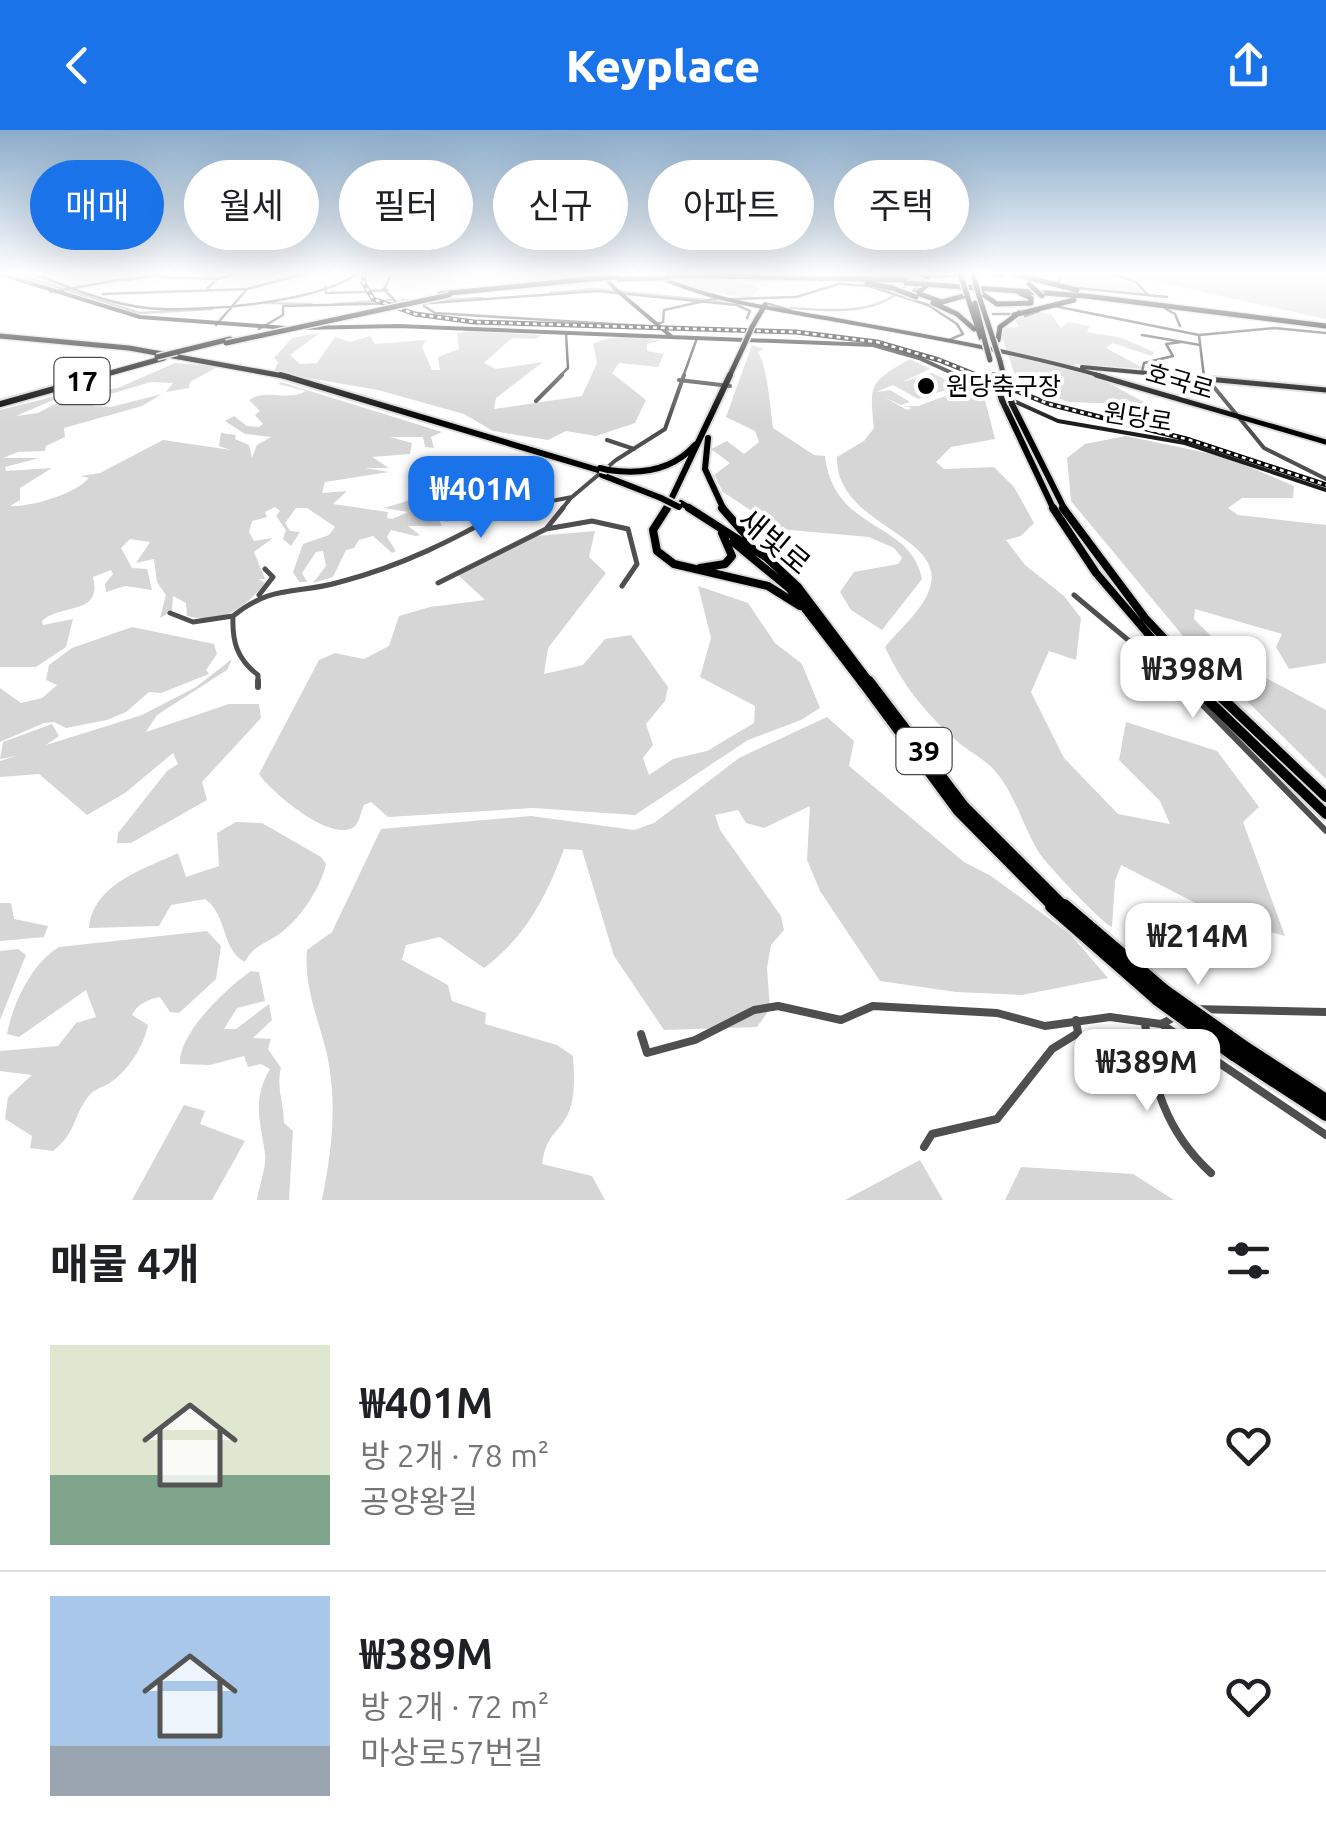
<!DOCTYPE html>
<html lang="ko">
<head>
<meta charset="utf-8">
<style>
	:root { --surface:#fff; --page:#f2f2f2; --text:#202124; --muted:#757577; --line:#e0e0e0; --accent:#1a73e8 }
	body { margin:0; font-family:Ubuntu,"Noto Sans KR",sans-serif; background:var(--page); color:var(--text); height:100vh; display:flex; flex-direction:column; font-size:38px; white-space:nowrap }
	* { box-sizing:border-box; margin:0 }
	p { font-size:32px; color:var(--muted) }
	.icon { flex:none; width:55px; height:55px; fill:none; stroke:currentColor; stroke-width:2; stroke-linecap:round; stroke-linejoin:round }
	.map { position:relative; height:1070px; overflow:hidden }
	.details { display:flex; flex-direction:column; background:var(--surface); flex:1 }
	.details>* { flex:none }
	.banner { position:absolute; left:30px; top:30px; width:1268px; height:90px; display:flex; gap:20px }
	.price { position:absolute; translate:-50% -85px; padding:0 22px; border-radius:20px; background:#fff; color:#222; font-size:32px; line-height:65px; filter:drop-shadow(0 2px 5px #0008) }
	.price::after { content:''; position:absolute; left:50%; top:60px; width:30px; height:22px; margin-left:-15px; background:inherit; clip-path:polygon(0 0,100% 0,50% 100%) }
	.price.current { background:var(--accent); color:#fff }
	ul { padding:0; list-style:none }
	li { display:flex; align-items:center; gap:30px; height:250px; padding:0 50px }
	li+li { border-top:2px solid var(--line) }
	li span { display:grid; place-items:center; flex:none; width:280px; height:200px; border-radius:0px; color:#555 }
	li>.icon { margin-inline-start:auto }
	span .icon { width:120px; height:120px; fill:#fffc; stroke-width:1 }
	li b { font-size:42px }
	h2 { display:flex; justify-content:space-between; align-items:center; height:120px; padding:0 50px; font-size:42px }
	.tag { padding:0 35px; border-radius:45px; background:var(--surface); box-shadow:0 10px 40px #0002; font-size:35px; line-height:90px }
	.tag.current { background:var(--accent); color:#fff }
	header { display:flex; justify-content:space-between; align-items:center; height:130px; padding:0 50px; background:var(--accent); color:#fff; font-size:45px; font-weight:800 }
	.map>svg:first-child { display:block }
</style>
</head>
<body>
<header><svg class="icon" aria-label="back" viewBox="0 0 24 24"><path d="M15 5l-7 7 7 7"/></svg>Keyplace<svg class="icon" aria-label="share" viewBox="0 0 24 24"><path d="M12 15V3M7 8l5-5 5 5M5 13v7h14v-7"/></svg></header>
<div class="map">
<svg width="1326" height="1070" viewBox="0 0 1326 1070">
	<rect width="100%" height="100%" fill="#fff"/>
	<path fill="#d6d6d6" d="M656,143H733L728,149L760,158L750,168L696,160Z
		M1085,143H1326V189L1148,150L1132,153L1144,164L1062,155L1066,147Z
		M1033,181L1051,184L1061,198L1068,192L1090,196L1087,202L1122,208L1154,222L1151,226L1113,213L1106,218L1145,239L1074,234L1149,275L1069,272L1018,254L999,198L1019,197L1015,190Z
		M469,201L542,205L535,209L512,208L484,233L496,239L543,232L496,268L494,279L582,266L597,233L593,214C615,204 637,205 660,211L647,214V221L664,224L658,237L619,233L612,243L646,270L635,293L596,306L566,301L548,310L493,301L464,284L378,260L274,242L278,232L274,228L292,208L320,203L290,225L300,234L317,233L335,207L350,212L370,206L375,214L426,210L422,217L432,240H440L438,227L459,219L457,203Z
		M752,215L764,219L758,222C768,239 770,277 773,298L814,325L825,326C834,403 911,390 922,449L882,500L851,480L840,462L854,442L898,434L902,428L894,418L869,407L779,399L723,362L714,345L730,333L711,319L727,311L744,324L759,312L755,301L726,287Z
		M910,229L930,239L902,252L932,243L958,256L918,269L893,255L876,262L890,260L910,272L901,275L884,267L907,280L912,278L904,276H918L965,259L984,266L995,309L951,317L936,332L944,339L994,337L1014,357L1034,393L1021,406L1006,410L1025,435L1064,466L1081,488L1076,530L1049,521L1031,562L1064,628L1118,684L1170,694L1160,671L1119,630L1126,592L1217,621L1259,677L1243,692L1285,806L1235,793L1121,735L1115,751L1112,797C1103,794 1043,731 1038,721C1022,694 1016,666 995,641C986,630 970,622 959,613C927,585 902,555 885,517C898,501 920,482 928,463C954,405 835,398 837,327L864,311L874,298C869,253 870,252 910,229Z
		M175,233L219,236L190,252L189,258L166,262L173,253L151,252L97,268L94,276L111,277L162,264L142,276L64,298L65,307L46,316L45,321L18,322L3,328H39L5,337L6,341L52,338L20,358V370L10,376C32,377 75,364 89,348L81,346L100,343L163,310L231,320L219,316L221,303L236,305L235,309L249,315L252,328L257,315L271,307L245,304L225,291L234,286L247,296L259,297L263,294L255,285L260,281L249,270C267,258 287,272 306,261L278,254L281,252L442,302L431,307L434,318L425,317L423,307H390L412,313L410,324L372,327L389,338H365L389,342L325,352L322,363L347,361L333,374L388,382L387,388L392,389L408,382L384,378L434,363L454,361L456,366L471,369L458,376L457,388L446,392L443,388L452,376H425V386L439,390L442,396H408L420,405L416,406L391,400L387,407L396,421L392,423L373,406L359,410L354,418L346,420L333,447L313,453L326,436L323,421L316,422L302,443L307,452H299L293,442L303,414L329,405L335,397L307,378H296L285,393L290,401L300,402L291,416L283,409L286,400L276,386L280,381L275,377L265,382L267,387L252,391L249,402L254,411L273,408L254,422L265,449H259L265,453C244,480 221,494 187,486L186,473L173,466L172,481L160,488L166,465L157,452L154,429L136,433L150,412L130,409L121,418L132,438L147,439L152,460L125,456L106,462L105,454L113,444L111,440L93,447C103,486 60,473 42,491L43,495L73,489L66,517L36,537H0V280L72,262L16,286L38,283L74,264L118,258Z
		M1126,306L1226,327L1294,356L1293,368H1242L1228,378L1238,385L1326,395V533L1289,539L1276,517L1282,504L1195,479L1194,489L1238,533L1326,580V649L1193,518L1071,371L1067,328L1085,314Z
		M595,401L589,427L606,443L548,518L544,544L583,535L605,509L631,505L668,557L665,571L646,594L653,615L643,628L649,645L673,629L707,621L754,593L755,576L700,547L711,508L698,456L748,473L775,513L802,534L820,578L801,590L748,610L635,685L533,678L388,687L371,672L364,675C361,682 359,693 354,697C331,713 271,662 259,644L319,530L335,523L364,529L389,516L399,486L430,477L485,470L457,444L525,407Z
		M132,497L214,514L217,524L206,540L209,544L161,563L149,562L126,582L107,590L66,598L54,592L44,593L0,612V558L21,573L42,568L57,555L46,550L49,535L72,518Z
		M232,529L227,540L157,585L146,602L229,574H259L261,588L202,652L207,670L131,713H117L118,703L167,641L178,634L173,623L125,663L87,685L39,644L0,647V631L16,626L0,629L3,612L52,594L59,606L46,615L142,585L196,557Z
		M827,587L854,611L849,636L964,732L991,746L1070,804L1108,848L1022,865L956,862L880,851L820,761L807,730L810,676L764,698L746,693L738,680L715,685L720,700L781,786L784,800L771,815L767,838L770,879L757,897L664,900L614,826L582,720L564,719C547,765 526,807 484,838L440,807L406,815L402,830L448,855L452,871L486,883L485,894L557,915L573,926C574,945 576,966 568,984C557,1006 547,1002 542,1034L592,1046L605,1070H322C332,1020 338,971 326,920C317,885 304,857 307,820L332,802L381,699L531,686L634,700L654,693L739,628Z
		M236,692L262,693L321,727L326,734C320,759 302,786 282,802C268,813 253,815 245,832C221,820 228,785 205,769L171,775L159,796L89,798C94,753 143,740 178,723L186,747L219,736L217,703Z
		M0,773H11L14,789L48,796L44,807L0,811Z
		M207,801L221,816L216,849L179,883L170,882L160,867C149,869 137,874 132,885L148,895C144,916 127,943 108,954C100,958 93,960 88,967C72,988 77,1002 53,1021L30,1018L32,1006L5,989L8,967L32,945L0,941V921L58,916L76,893L96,887L86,860L19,907L7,904C13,873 32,833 59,817Z
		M0,821L18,819L26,825L0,890Z
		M251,841L259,842L265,871L237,878L224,899H236L269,874L272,890L253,908L271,909L268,919L281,938C276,957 284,973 284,993L293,1001L289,1070H257C259,1056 267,1036 265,1023C260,990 252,970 270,939L261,934L248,937L244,926L210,935L180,934C178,903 227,858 251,841Z
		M184,975L205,981L200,994L245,1011L212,1070H132Z
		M920,1030L943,1070H845Z
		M1021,1037L1133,1044L1174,1070H1005Z"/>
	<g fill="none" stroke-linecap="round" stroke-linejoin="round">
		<path stroke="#9d9d9d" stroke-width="2.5" d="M13,143L140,183L212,179
			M550,163L593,159L706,170
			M402,170H412
			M435,170L482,168
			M714,170L731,172
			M265,173L312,174
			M335,174L391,170
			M791,178C830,181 876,186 906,156"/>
		<path stroke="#d9d9d9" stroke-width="2.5" stroke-dasharray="2.5 1" stroke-linecap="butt" d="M1154,168L1164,177"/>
		<defs>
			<path id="primary-far1" d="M650,143C711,172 777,179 842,191C931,207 1018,222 1105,247
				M1082,237L1190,247"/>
			<path id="primary" d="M1096,245L1326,312
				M1164,245L1326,260"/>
			<path id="trunk-far4" d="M752,197L765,175
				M0,206L129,218L289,247
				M729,247L744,215"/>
			<path id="trunk-far3" d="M281,245L598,340
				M708,308L705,339L724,380
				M608,340C641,345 672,341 695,315
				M602,345L661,368
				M681,373L693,380
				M666,380L730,245"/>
			<path id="trunk-far2" d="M667,378L653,400L657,421L674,434L768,456L800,476
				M689,378L767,428L798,457L871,554
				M722,378L751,411
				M733,412L790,459L863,554
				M700,438L725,434L732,426L722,403"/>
			<path id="trunk-far1" d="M862,551L958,681L1055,779
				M869,551L964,676L1067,779"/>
			<path id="trunk" d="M1052,776L1158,869
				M1064,776L1165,862
				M1243,917L1326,971
				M1234,924L1326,984"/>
			<path id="motorway-far3" d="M1010,143L1077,160
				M665,145L908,150
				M616,149L652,148
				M867,153L892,158
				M922,154L1086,166L1326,196
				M926,156L917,163L942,172L967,165L981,208
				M977,160L997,174L1031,173V168L1020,163
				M440,164L590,149
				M979,166L993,209
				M933,173L957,184L974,199
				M975,173L984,208
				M1014,185L1074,170
				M998,210L1000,197L1019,183
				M177,222L230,209
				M1000,231L1004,247
				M96,247L164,228"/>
			<path id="motorway-far2" d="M1004,245L1005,249
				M1002,270L1054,380
				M0,274L104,245
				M1012,274L1065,380"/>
			<path id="motorway-far1" d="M1053,378L1096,443L1191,554
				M1063,378L1145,488L1207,554"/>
			<path id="motorway" d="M1188,551L1326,684
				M1204,551L1326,667"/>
		</defs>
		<use href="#primary-far1" stroke="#dbdbdb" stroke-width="6"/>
		<use href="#primary" stroke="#dbdbdb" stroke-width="9"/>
		<use href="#trunk-far4" stroke="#dbdbdb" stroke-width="8"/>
		<use href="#trunk-far3" stroke="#dbdbdb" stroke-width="10"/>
		<use href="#trunk-far2" stroke="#dbdbdb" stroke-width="12"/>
		<use href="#trunk-far1" stroke="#dbdbdb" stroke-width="15"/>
		<use href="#trunk" stroke="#dbdbdb" stroke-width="19"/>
		<use href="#motorway-far3" stroke="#dbdbdb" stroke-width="8"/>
		<use href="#motorway-far2" stroke="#dbdbdb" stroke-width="10"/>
		<use href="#motorway-far1" stroke="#dbdbdb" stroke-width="12"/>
		<use href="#motorway" stroke="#dbdbdb" stroke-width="15"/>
		<path stroke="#4f4f4f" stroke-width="2.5" d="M28,143L39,147
			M392,143L384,159L396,172
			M1109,143L1136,152L1147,164
			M43,147C76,161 111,174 147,178C196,183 319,173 358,143
			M160,147L217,149
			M126,150L173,143
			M325,157L326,163L365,162
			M208,158L217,149L238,143
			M1076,158L1167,167
			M370,161L387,160
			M50,162L130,148
			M103,164L247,159L308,143
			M909,166L924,147L998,144
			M732,169L796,167L839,154L869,156L928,175L957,194L963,204L949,210
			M765,173L790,180
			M416,174L597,161L737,175L750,181L747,188
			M283,176L405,173
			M424,176L435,183L660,197
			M1054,176L1199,205L1274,198L1326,203
			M1166,179L1175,184L1180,196
			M993,184H1009
			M1025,186L1039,181
			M657,194L663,192L664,180L718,168
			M216,195L247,159
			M259,199L283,185V177
			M1142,205L1200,215
			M1199,205L1204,247
			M1142,242L1144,233L1173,226L1166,214L1181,212
			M559,247L568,238L566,203
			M683,247L697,208"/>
		<path stroke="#4f4f4f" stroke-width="4" d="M1204,245L1264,318L1326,349
			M679,250L730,256
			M536,271L562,245
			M607,310L634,319
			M505,380L572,367L616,330L665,299L684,245
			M561,380L570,369"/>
		<path stroke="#4f4f4f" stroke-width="5" d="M546,399L592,391L628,399L637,434L622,456
			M438,453L546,399L563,378
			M259,465L273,447L265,439
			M1074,465L1181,554
			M170,483L193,492L233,486
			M258,554V545C237,529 232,512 233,486C273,454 295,465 340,452C402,436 455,409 510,378"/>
		<path stroke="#4f4f4f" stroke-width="6" d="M258,551V557
			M1179,551L1326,701"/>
		<path stroke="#4f4f4f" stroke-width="8" d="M1194,879L1326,882
			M1145,893C1152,953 1165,1001 1211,1043
			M1163,895L1326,1005
			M641,904L647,923L695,910L754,880L778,876L841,890L873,876L997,883L1045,896L1110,887L1161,894L1175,887
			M924,1017L932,1004L997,989L1052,919L1078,903L1076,890"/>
		<path stroke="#4f4f4f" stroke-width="2.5" d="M1056,155L1064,143"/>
		<path stroke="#1c1c1c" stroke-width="4" d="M614,143L608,151L614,158L672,207
			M0,144L140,187L287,198
			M299,198L398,196L873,215L919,228L1058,291L1185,313L1326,360"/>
		<use href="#primary-far1" stroke="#000" stroke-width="4"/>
		<use href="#primary" stroke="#000" stroke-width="5"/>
		<use href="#trunk-far4" stroke="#000" stroke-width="5"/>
		<use href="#trunk-far3" stroke="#000" stroke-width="6"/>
		<use href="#trunk-far2" stroke="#000" stroke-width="8"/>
		<use href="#trunk-far1" stroke="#000" stroke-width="10"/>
		<use href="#trunk" stroke="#000" stroke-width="14"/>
		<use href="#motorway-far3" stroke="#000" stroke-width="5"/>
		<use href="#motorway-far2" stroke="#000" stroke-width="6"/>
		<use href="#motorway-far1" stroke="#000" stroke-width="8"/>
		<use href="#motorway" stroke="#000" stroke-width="10"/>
		<defs>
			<path id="rail" d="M365,143L363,152L373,169L415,184L474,192L796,202L877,212L939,230L1049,274L1190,310L1326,355"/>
		</defs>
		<use href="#rail" stroke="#000" stroke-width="5"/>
		<use href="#rail" stroke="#fff" stroke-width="2.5" stroke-dasharray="4" stroke-linecap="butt"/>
		<defs>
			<path id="trunk-bridge-far2" d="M744,215L752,197"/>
			<path id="trunk-bridge-far1" d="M600,338L608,340
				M661,368L679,377"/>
			<path id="trunk-bridge" d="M1165,862L1243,917
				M1158,869L1234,924"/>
			<path id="motorway-bridge-far1" d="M919,143L928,147
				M960,143L967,165
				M973,143L979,166
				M994,143L1003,145
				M652,148L669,147
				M590,149L617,147
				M906,153L922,154
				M1029,154L1042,166
				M892,158L916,167
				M984,208L990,230
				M993,209L1000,231
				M226,213L449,165
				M157,227L177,222"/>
			<path id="motorway-bridge" d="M994,245L1002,270
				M1005,249L1012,274"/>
		</defs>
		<use href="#trunk-bridge-far2" stroke="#dbdbdb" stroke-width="8" stroke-linecap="butt"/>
		<use href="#trunk-bridge-far1" stroke="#dbdbdb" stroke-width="10" stroke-linecap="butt"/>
		<use href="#trunk-bridge" stroke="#dbdbdb" stroke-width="19" stroke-linecap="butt"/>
		<use href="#motorway-bridge-far1" stroke="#dbdbdb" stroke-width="8" stroke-linecap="butt"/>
		<use href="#motorway-bridge" stroke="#dbdbdb" stroke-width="10" stroke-linecap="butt"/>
		<use href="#trunk-bridge-far2" stroke="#000" stroke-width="5"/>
		<use href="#trunk-bridge-far1" stroke="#000" stroke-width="6"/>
		<use href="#trunk-bridge" stroke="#000" stroke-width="14"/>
		<use href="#motorway-bridge-far1" stroke="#000" stroke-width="5"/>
		<use href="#motorway-bridge" stroke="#000" stroke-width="6"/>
	</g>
	<linearGradient id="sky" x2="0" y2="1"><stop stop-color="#8aabca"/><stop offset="0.49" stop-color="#fff"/><stop offset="1" stop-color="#fff" stop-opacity="0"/></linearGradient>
	<rect width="1326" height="293" fill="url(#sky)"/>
	<circle fill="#000" stroke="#fff" stroke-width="4" cx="926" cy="256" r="10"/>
	<g text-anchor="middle" stroke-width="8" stroke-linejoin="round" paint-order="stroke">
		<g font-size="25" fill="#000" stroke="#fff">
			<text transform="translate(1180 251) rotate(16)" y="9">호국로</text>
			<text transform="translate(1138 287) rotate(9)" y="9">원당로</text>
		</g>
		<g font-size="25" fill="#000" stroke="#fff" text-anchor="start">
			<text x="946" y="265">원당축구장</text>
		</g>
		<g fill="#fff" stroke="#4c4c4c" stroke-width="2.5">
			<rect x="54.5" y="228" width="55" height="46" rx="8"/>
			<rect x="896.5" y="598" width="55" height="46" rx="8"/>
		</g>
		<g font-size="28" font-weight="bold" fill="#000">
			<text x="82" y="261">17</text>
			<text x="924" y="631">39</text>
		</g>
		<g font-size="30" fill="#000" stroke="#fff">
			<text transform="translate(774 412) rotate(40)" y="10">새빛로</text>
		</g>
	</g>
</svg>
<b class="price current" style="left:481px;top:411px">₩401M</b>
<b class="price" style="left:1193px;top:591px">₩398M</b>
<b class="price" style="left:1198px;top:858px">₩214M</b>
<b class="price" style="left:1147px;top:984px">₩389M</b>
<div class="banner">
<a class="tag current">매매</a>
<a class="tag">월세</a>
<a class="tag">필터</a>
<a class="tag">신규</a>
<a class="tag">아파트</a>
<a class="tag">주택</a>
</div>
</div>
<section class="details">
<h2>매물 4개<svg class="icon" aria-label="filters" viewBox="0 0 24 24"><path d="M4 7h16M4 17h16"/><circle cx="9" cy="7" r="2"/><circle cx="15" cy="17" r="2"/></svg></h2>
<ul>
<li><span style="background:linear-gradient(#dfe7d0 65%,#7fa58c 0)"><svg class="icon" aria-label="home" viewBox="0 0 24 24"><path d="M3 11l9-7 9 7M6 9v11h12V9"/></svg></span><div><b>₩401M</b><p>방 2개 · 78 m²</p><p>공양왕길</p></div><svg class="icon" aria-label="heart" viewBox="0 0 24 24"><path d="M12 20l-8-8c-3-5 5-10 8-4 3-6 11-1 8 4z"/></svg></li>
<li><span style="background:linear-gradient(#a9c7e8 75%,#9aa5b1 0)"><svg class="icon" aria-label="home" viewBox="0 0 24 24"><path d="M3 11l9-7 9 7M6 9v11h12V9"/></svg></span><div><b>₩389M</b><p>방 2개 · 72 m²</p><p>마상로57번길</p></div><svg class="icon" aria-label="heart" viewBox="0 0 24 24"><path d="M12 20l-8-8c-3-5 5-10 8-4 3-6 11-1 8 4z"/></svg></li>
</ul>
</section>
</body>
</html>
